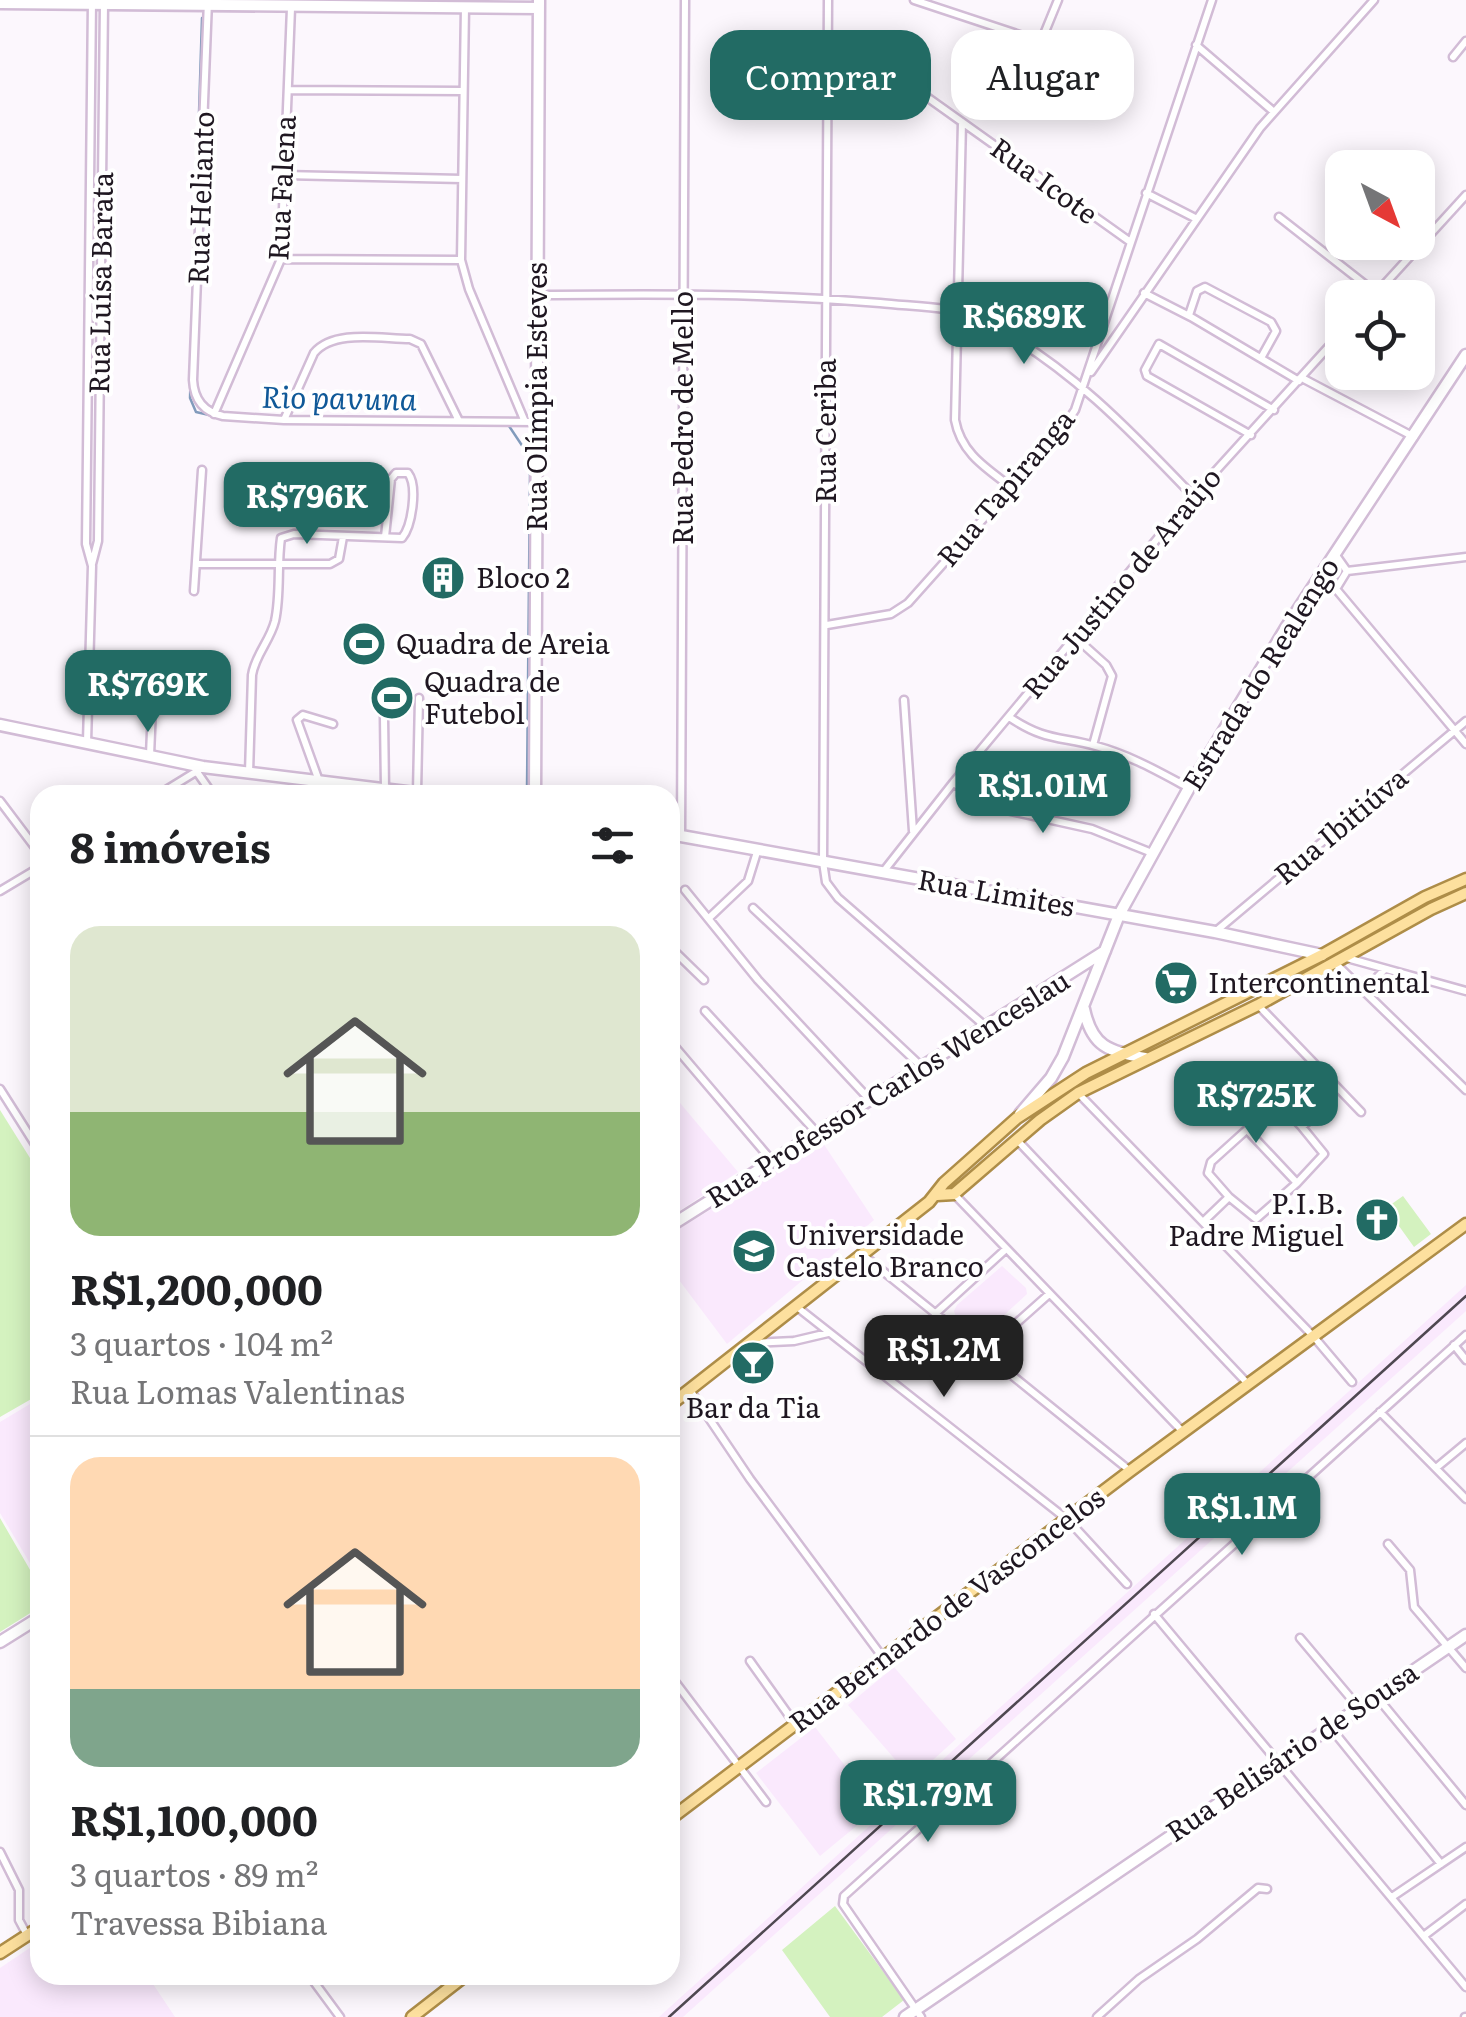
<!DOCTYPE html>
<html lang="pt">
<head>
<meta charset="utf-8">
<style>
	:root { --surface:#fff; --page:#f6f6f6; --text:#202124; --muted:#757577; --line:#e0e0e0; --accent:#226b64 }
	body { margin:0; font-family:Literata,serif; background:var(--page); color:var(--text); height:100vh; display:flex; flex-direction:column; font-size:38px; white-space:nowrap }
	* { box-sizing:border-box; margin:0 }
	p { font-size:32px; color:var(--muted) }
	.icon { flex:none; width:55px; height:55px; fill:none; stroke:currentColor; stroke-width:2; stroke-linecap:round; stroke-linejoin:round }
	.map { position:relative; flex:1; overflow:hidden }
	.sheet { position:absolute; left:30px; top:785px; width:650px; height:1200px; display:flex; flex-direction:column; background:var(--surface); border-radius:30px; box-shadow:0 5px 25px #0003 }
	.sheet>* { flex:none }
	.banner { position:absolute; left:710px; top:30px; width:605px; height:90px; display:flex; gap:20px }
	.needle { width:65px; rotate:139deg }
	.controls { position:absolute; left:1325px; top:150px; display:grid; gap:20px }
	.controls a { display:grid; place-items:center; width:110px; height:110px; border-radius:20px; background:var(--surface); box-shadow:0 5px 25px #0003; font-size:50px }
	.price { position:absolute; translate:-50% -85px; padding:0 22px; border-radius:20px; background:var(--accent); color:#fff; font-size:32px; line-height:65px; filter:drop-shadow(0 2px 5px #0008) }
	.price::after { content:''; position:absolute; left:50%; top:60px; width:30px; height:22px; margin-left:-15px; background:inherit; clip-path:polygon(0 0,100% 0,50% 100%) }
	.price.active { background:#222; color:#fff }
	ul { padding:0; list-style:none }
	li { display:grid; align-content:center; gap:20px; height:530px; padding:0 40px }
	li+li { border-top:2px solid var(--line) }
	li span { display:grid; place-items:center; height:310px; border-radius:30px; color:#555 }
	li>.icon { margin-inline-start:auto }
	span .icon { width:180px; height:180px; fill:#fffc; stroke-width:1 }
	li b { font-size:42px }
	h2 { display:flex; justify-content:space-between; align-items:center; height:120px; padding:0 40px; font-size:42px }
	.tag { padding:0 35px; border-radius:30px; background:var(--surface); box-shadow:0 5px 25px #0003; font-size:35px; line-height:90px }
	.tag.active { background:var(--accent); color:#fff }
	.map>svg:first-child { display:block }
</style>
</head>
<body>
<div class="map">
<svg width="1466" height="2017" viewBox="0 0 1466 2017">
	<rect width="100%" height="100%" fill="#fcf7fd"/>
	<path fill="#fae9fd" d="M670,1091L738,1172L670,1217Z
		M823,1143L874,1220L727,1344L670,1268V1234Z
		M1002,1266L1026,1288L1027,1294L985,1333L979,1334L956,1317L954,1311L957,1305Z
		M1466,1285V1311L683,2017H659Z
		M40,1398V1580L0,1513V1422Z
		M894,1667L956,1739L912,1779L848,1705Z
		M815,1727L860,1785L842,1799L860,1823L820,1856L756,1773Z
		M40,1941V1975H147L175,2017H0V1968Z"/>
	<path fill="#d4f2bf" d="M0,1110L40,1174V1394L0,1417Z
		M1403,1196L1431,1234L1414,1247L1386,1208Z
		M0,1518L40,1587V1607L0,1632Z
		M835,1906L904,2000L882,2017H830L782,1950Z"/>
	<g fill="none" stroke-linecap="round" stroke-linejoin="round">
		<path stroke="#829bbc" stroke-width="2.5" d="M202,18L190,398L196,412L218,417
			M509,426L527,453L530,475L527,788"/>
		<defs>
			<path id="street" d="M828,0L823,862L826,882L838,898L985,1026
				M914,0L1041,42
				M208,1L193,380C194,400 204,412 223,416L284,420L536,422
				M465,7L461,260L469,289L525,422
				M1196,45L1274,112
				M1453,57L1466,41
				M910,85L1129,241
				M1022,88L1058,0
				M288,90L463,91
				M962,122L955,420C961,453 986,468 1011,487
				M284,175L462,179
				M1146,193L1195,218
				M1279,217L1376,293
				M281,259L461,260
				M1144,293L1191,317L1299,381
				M538,295C652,294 766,293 880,303C915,307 952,305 984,321C1067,364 1130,430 1193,496
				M1372,298L1466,195
				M1189,315L1197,291L1205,287L1271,322L1276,331L1261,358
				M1091,372L1260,128L1374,0
				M1302,378L1414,437
				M214,414L281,259L291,8
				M284,420L314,353C334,329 381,339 410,339L421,344L459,421
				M1251,435L1147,376L1145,370L1159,344L1274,410
				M1335,554L1347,571
				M92,564L98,541L104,3
				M197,564H330L339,559L343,537
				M1347,571L1466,557
				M1312,589H1336
				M1336,589L1466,744
				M1336,589L1347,571
				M194,591L202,470
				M827,625L891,614L908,603L1059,434L1075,410L1212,0
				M1076,638L1106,665L1112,676L1093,745
				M904,700L913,831
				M384,717L385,789
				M1009,717C1045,741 1058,736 1096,746C1130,755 1159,772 1189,788
				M87,742L92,566L86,544L92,1
				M150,755L154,662
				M197,772L213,795
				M249,773L252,675C255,655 270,641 275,621C281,594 277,565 281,538L294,534L402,538C412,526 418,486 408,473H396L391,479L385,537
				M319,781L297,720L303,715L333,724
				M953,783L997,808L1092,829L1152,853
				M417,792L419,698
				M158,795L202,768
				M0,801L40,854
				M681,836L685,0
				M883,872L953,783L1193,496L1342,332
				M685,890L758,980L869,1099
				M0,891L40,867
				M753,908L923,1068
				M709,918L748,881L757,852
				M1215,932L1466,721
				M670,947L704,980
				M1347,958L1466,991
				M1335,963L1466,1090
				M1365,990L1384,970
				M1258,1005L1361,1112
				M705,1011L818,1134
				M670,1041L773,1162
				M0,1089L40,1152
				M1079,1094L1314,1337L1352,1382
				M1247,1130L1297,1183
				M1018,1141L1248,1384
				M955,1195L1183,1432
				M1229,1197L1256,1219L1297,1183L1324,1154L1302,1127
				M1203,1222L1229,1197L1208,1173L1211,1162L1273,1106L1283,1107L1302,1127L1319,1111
				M863,1255L1129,1470
				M797,1307L1069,1521L1127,1584
				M936,1313L1006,1249
				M752,1343L794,1341L828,1333
				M1454,1345L1466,1360
				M984,1352L1048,1295
				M690,1390L750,1479L884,1659
				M1380,1412L1466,1499
				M1436,1468L1466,1443
				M1388,1544L1410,1570L1414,1607L1466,1668
				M1154,1614L1466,1987
				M1300,1638L1359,1708
				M750,1661L795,1724
				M670,1675L766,1802
				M1377,1697L1466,1805
				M1330,1727L1441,1864
				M0,1852L19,1890V1920L27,1935
				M1392,1897L1466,1847
				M1425,1935L1466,1904
				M309,1975L340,2017
				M921,2017L843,1904L844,1896L1466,1335
				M1097,2017L1139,1979L1197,1939L1258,1888L1267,1889
				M1465,2017H1466"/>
			<path id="secondary" d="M0,3L539,8
				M0,725L203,767L431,795
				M535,795L539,0
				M670,834L1215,932L1322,955
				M1084,1009C1092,1047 1108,1051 1145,1058
				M1020,1114L1051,1078L1063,1057L1119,915L1189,788L1286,628L1466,355
				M670,1226L1105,951
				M0,1642L40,1617
				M905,2017L1466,1635"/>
			<path id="primary" d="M937,1195L954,1194L1040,1120L1078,1093L1258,1005L1431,909L1466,893
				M670,1405L929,1202L944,1183L1017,1118L1086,1073L1322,955L1425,897L1466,879
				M670,1819L1130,1471L1466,1224
				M0,1953L40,1927
				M412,2017L466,1975"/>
		</defs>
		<use href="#street" stroke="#d2bcd6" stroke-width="11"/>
		<use href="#secondary" stroke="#d2bcd6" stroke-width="15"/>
		<use href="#primary" stroke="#ae8d48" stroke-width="15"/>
		<use href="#street" stroke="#fff" stroke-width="6"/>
		<use href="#secondary" stroke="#fff" stroke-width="10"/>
		<use href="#primary" stroke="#fde09e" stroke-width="10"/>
		<path stroke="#4f4851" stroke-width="2.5" d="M669,2017L1466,1296"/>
	</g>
	<defs>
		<symbol id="building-disc" viewBox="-11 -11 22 22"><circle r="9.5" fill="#226b64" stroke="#fff"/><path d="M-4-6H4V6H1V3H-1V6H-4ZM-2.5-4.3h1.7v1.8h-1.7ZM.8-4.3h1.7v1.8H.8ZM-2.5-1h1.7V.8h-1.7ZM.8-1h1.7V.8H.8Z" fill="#fff"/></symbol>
		<symbol id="stadium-disc" viewBox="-11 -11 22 22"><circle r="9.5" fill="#226b64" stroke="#fff"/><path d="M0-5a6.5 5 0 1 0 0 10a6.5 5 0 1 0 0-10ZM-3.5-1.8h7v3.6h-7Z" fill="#fff"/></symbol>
		<symbol id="supermarket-disc" viewBox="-11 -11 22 22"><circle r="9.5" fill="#226b64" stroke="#fff"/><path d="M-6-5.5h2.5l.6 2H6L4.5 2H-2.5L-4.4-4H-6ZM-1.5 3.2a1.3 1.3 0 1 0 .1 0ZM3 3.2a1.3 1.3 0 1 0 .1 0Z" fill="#fff"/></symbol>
		<symbol id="church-disc" viewBox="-11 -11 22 22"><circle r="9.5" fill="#226b64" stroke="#fff"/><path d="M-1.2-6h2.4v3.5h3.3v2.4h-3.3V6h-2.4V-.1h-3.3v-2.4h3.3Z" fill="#fff"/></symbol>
		<symbol id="university-disc" viewBox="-11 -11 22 22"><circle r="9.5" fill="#226b64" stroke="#fff"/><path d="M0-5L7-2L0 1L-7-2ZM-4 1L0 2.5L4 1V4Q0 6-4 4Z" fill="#fff"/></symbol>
		<symbol id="bar-disc" viewBox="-11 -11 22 22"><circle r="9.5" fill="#226b64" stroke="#fff"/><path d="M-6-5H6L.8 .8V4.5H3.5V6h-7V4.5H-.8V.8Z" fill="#fff"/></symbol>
	</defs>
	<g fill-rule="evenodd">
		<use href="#building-disc" x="418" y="553" width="50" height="50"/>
		<use href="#stadium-disc" x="339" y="619" width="50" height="50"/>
		<use href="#stadium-disc" x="367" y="673" width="50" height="50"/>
		<use href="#supermarket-disc" x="1151" y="958" width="50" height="50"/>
		<use href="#church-disc" x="1352" y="1195" width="50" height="50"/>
		<use href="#university-disc" x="729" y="1226" width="50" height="50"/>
		<use href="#bar-disc" x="728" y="1338" width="50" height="50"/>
	</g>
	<g text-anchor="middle" stroke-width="8" stroke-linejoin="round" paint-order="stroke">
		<g font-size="28" fill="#1f1721" stroke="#fff">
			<text transform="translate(1044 181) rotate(36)" y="10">Rua Icote</text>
			<text transform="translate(282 188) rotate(-87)" y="10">Rua Falena</text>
			<text transform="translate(201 198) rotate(-88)" y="10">Rua Helianto</text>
			<text transform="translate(101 283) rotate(-89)" y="10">Rua Luísa Barata</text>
			<text transform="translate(537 397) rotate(-90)" y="10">Rua Olímpia Esteves</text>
			<text transform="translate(683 418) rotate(-90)" y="10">Rua Pedro de Mello</text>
			<text transform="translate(826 431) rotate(-90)" y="10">Rua Ceriba</text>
			<text transform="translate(1006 488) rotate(-50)" y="10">Rua Tapiranga</text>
			<text transform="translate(1122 583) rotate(-50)" y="10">Rua Justino de Araújo</text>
			<text transform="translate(1261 674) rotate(-58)" y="10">Estrada do Realengo</text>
			<text transform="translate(1341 826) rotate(-40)" y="10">Rua Ibitiúva</text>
			<text transform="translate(996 893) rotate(10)" y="10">Rua Limites</text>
			<text transform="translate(888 1089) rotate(-32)" y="10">Rua Professor Carlos Wenceslau</text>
			<text transform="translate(947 1610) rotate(-37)" y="10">Rua Bernardo de Vasconcelos</text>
			<text transform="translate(1292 1752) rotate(-34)" y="10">Rua Belisário de Sousa</text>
		</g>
		<g font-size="28" fill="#1f1721" stroke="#fff" text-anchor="start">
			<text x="476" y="588">Bloco 2</text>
			<text x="396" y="654">Quadra de Areia</text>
			<text x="424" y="692">Quadra de<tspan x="424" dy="32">Futebol</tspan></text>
			<text x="1208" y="993">Intercontinental</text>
			<text x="1344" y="1214" text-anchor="end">P.I.B.<tspan x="1344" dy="32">Padre Miguel</tspan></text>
			<text x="786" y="1245">Universidade<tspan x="786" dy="32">Castelo Branco</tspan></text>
			<text x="753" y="1418" text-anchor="middle">Bar da Tia</text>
		</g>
		<g font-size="30" font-style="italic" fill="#105998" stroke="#fff">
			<text transform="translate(339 399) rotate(1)" y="10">Rio pavuna</text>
		</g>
	</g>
</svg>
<div class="controls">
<a><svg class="needle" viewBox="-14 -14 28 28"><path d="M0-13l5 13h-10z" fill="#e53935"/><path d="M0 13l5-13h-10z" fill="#757577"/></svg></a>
<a><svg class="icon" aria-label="locate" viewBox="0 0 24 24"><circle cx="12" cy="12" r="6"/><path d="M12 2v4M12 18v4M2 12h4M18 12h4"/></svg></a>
</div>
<b class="price" style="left:1024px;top:367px">R$689K</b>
<b class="price" style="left:307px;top:547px">R$796K</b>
<b class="price" style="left:148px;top:735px">R$769K</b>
<b class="price" style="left:1043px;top:836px">R$1.01M</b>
<b class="price" style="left:1256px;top:1146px">R$725K</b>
<b class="price active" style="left:944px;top:1400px">R$1.2M</b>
<b class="price" style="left:1242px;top:1558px">R$1.1M</b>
<b class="price" style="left:928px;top:1845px">R$1.79M</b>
<div class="banner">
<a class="tag active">Comprar</a>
<a class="tag">Alugar</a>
</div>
<section class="sheet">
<h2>8 imóveis<svg class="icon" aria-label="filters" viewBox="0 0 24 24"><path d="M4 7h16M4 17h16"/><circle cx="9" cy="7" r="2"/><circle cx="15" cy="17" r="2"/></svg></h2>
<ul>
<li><span style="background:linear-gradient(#dfe7d0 60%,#8fb573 0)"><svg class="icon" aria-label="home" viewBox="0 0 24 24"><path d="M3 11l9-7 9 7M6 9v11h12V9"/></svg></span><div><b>R$1,200,000</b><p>3 quartos · 104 m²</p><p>Rua Lomas Valentinas</p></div></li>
<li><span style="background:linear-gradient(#ffd9b3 75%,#7fa58c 0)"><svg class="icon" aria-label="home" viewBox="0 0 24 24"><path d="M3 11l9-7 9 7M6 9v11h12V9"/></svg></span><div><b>R$1,100,000</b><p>3 quartos · 89 m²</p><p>Travessa Bibiana</p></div></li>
</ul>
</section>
</div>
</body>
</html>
